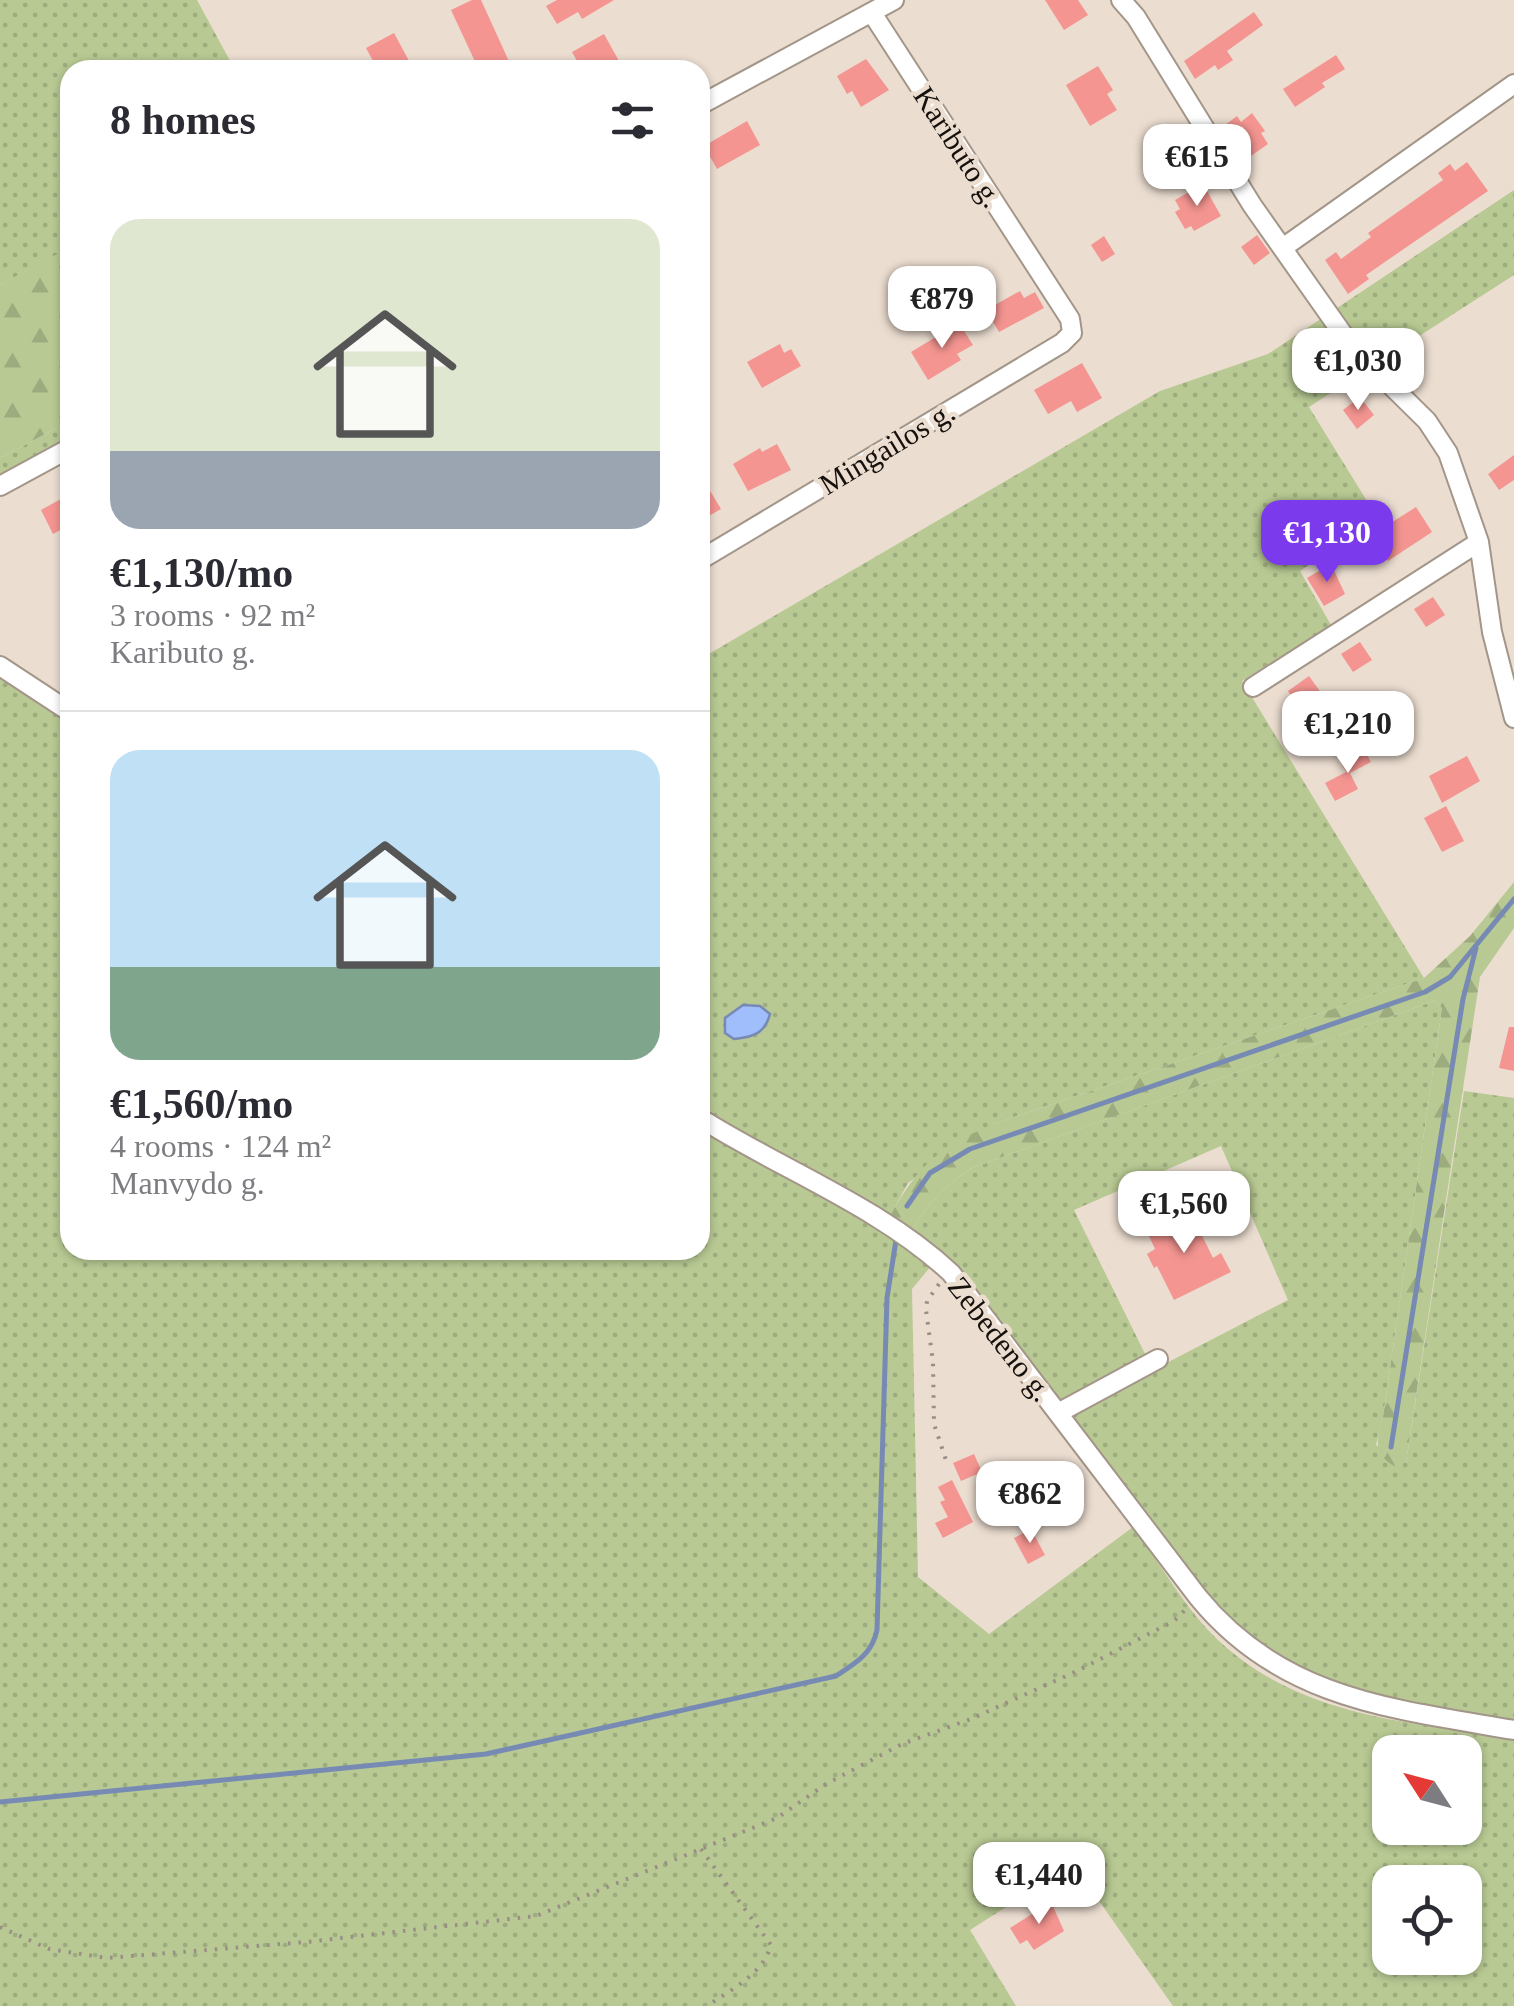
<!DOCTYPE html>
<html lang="en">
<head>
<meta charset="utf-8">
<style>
	:root { --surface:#fff; --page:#f2f2f3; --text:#2b2b33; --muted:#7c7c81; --line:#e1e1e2; --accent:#7c3aed }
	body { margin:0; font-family:Georgia,serif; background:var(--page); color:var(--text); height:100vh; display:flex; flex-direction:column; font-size:38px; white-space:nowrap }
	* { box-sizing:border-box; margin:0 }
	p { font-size:32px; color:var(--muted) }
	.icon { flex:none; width:55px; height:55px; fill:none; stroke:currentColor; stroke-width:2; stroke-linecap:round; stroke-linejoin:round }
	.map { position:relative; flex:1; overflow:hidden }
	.details { position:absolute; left:60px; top:60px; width:650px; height:1200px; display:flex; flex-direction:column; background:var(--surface); border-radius:30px; box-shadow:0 2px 8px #0004 }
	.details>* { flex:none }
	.needle { width:65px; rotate:306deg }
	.tools { position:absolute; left:1372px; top:1735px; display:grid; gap:20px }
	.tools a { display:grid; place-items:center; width:110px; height:110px; border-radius:20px; background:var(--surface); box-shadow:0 2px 8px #0004; font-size:50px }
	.price { position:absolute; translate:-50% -85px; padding:0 22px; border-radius:20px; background:#fff; color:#222; font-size:32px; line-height:65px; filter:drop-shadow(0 2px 5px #0008) }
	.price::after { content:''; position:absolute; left:50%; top:60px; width:30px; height:22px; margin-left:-15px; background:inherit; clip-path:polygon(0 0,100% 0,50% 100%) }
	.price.selected { background:var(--accent); color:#fff }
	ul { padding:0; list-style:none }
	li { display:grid; align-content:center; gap:20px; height:530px; padding:0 50px }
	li+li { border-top:2px solid var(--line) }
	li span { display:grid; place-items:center; height:310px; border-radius:30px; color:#555 }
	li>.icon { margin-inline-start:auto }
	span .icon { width:180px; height:180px; fill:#fffc; stroke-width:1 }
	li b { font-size:42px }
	h2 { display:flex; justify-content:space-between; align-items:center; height:120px; padding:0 50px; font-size:42px }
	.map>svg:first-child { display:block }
</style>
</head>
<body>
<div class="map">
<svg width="1514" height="2006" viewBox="0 0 1514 2006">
	<defs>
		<pattern id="grass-dots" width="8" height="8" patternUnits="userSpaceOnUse" patternTransform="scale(2.5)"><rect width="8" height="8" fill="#b8c993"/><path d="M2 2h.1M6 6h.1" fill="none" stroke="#9dac7e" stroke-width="1.8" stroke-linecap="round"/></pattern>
		<pattern id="forest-firs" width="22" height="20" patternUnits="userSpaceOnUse" patternTransform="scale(2.5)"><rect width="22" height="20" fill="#b8c993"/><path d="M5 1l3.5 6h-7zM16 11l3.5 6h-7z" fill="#9dac7e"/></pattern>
	</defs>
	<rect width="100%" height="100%" fill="#ebddd0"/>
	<path fill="url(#grass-dots)" fill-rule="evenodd" d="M0,0H197L235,70H70V251H64L0,285Z
		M1514,190V275L1309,407L1378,519L1300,571L1331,625L1242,681L1424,978L994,1124L908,1183L890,1216L700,1108V659L1160,391L1268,354Z
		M70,421V439L0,476V458Z
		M0,675L70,720V1250H700V1126L896,1240L931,1266L912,1289L918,1577L989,1634L1133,1527C1158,1560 1182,1603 1210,1632C1290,1715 1406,1723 1514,1737V2006H1173L1073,1864L970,1930L1016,2006H0ZM1390,1752H1465V1828H1390ZM1390,1882H1465V1958H1390Z
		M1434,1001L1442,1008L1383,1417L1376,1445L1406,1462L1464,1091L1514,1098V1721L1398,1702L1302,1673L1241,1634L1191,1576L989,1307L952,1264L912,1231C928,1202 945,1186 972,1168ZM1221,1146L1288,1300L1153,1370L1074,1210Z"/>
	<path fill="url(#forest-firs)" d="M65,250L70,251V421L0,458V285Z
		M1514,882V928L1480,977L1406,1462L1394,1466C1372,1453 1377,1439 1383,1417L1442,1008L1434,1001L972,1168C945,1186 928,1202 912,1231L890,1216C918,1165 941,1146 994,1124L1424,978L1470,936Z"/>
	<path fill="#a0befb" stroke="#778ab4" stroke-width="2.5" d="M743,1005L760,1006L770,1014C765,1033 754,1037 734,1039L725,1033V1018Z"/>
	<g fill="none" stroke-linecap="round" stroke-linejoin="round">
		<path stroke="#778ab4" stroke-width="5" d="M907,1206L930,1173L970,1149L1425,992L1450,977L1514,899
			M1391,1447L1463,999L1476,948
			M0,1802L486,1754L836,1676C856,1663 872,1654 877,1630L887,1298L896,1240"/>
	</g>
	<path fill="#f49591" d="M472,0H481L513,70H479L451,10Z
		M557,0H614L582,19L578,12L557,24L546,6Z
		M1045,0H1078L1088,15L1064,30Z
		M1254,12L1263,25L1227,51L1233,60L1218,70L1215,65L1195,79L1184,61Z
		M394,33L414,70H378L366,48Z
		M604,34L624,70H582L572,52Z
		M1336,55L1345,69L1322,83L1325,87L1295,107L1283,89Z
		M866,59L889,90L861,107L852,91L847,94L837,76Z
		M1098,66L1113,90L1107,94L1117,110L1090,126L1066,85Z
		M1252,113L1265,131L1261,133L1268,144L1248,158L1225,125L1237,116L1241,122Z
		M747,121L760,145L717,169L704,146Z
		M1467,162L1488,191L1366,275L1369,279L1348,294L1325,260L1336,252L1341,259L1371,237L1368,233L1443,180L1438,173L1450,164L1455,171Z
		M1203,184L1221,216L1194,231L1191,226L1185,229L1175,212L1180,209L1175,200Z
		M1257,235L1270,253L1254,265L1241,247Z
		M1104,236L1115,254L1102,262L1091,245Z
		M1020,291L1024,298L1035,292L1044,308L999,332L986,310Z
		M959,323L973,345L957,354L961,360L928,380L911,352Z
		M780,344L784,353L791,349L801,366L762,388L747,362Z
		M1082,363L1102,398L1077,412L1071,401L1048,414L1034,390Z
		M1360,397L1374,415L1357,429L1343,410Z
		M777,444L791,470L748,491L733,464L760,448L762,452Z
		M1514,455V480L1499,490L1488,474Z
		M709,489L721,509L700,521V494Z
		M70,494V525L53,534L41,510Z
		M1416,507L1432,532L1388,561L1372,535Z
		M1331,564L1345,594L1324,606L1307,578Z
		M1433,597L1445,615L1426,627L1414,609Z
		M1360,642L1372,660L1353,672L1341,654Z
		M1309,676L1344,725L1324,740L1309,719L1306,722L1288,691Z
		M1383,702L1396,724L1384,731L1371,709Z
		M1364,749L1371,762L1350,773L1358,789L1335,801L1325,783L1346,772L1340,761Z
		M1467,756L1480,781L1442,803L1429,776Z
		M1446,806L1464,841L1442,852L1424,818Z
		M1509,1027H1514V1071L1499,1068Z
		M1190,1211L1213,1258L1221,1253L1231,1272L1174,1300L1157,1266L1154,1268L1147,1254L1155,1249L1147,1232Z
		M974,1454L982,1472L961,1481L953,1463Z
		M952,1480L973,1522L943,1538L935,1523L948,1517L940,1502L945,1500L938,1487Z
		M1031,1529L1045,1555L1028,1564L1014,1538Z
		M1051,1902L1064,1931L1034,1950L1027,1940L1020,1944L1010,1928Z"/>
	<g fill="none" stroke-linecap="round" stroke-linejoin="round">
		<defs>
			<path id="minor" d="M1121,0L1136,17L1252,205L1352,347L1427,421L1448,453L1479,542L1492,632L1514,718
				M700,105L894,0
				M1284,247L1514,84
				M0,486L70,448
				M700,560L1062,343L1072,333L1070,319L872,13
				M0,666L70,712
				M1253,687L1479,542
				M700,1118C782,1170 879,1206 951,1273L1198,1597C1281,1699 1393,1709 1514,1730
				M1058,1413L1158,1359"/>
		</defs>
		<use href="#minor" stroke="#a39689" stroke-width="22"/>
		<path stroke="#998e85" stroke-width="4" stroke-dasharray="2.5 8" stroke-linecap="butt" d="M939,1284L927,1301L926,1310L933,1362L934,1424L947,1463
			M701,1849L771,1945C763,1974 732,1989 707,2006
			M0,1927L49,1949L107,1958L306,1942L536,1916L777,1818L826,1784L902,1744L971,1719L1077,1671L1174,1621L1186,1609"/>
		<use href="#minor" stroke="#fff" stroke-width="18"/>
	</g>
	<g text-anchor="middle" stroke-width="9" stroke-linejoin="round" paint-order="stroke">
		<g font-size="30" fill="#16110d" stroke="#ebddd0">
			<text transform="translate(958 147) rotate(57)" y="10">Kaributo g.</text>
			<text transform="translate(887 448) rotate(-31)" y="10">Mingailos g.</text>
			<text transform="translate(1000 1339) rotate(52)" y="10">Zebedeno g.</text>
		</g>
	</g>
</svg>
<div class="tools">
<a><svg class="needle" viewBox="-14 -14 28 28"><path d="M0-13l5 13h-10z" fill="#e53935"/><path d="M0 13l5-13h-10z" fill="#7c7c81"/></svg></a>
<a><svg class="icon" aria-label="locate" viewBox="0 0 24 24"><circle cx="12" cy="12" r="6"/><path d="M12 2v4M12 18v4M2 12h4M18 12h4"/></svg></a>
</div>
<b class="price" style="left:1197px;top:209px">€615</b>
<b class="price" style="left:942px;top:351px">€879</b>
<b class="price" style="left:1358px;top:413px">€1,030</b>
<b class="price selected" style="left:1327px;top:585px">€1,130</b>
<b class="price" style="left:1348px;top:776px">€1,210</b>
<b class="price" style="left:1184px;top:1256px">€1,560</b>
<b class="price" style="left:1030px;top:1546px">€862</b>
<b class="price" style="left:1039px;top:1927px">€1,440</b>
<section class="details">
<h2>8 homes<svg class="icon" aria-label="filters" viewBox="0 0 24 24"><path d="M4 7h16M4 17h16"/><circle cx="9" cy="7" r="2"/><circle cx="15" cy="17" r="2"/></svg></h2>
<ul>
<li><span style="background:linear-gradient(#dfe7d0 75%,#9aa5b1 0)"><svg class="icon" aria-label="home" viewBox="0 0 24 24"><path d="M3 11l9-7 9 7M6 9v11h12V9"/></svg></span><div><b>€1,130/mo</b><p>3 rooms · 92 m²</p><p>Kaributo g.</p></div></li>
<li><span style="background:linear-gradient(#bfe0f5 70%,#7fa58c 0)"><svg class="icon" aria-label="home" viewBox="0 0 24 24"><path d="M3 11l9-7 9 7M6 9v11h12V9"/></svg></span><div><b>€1,560/mo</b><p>4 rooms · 124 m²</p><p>Manvydo g.</p></div></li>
</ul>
</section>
</div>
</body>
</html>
